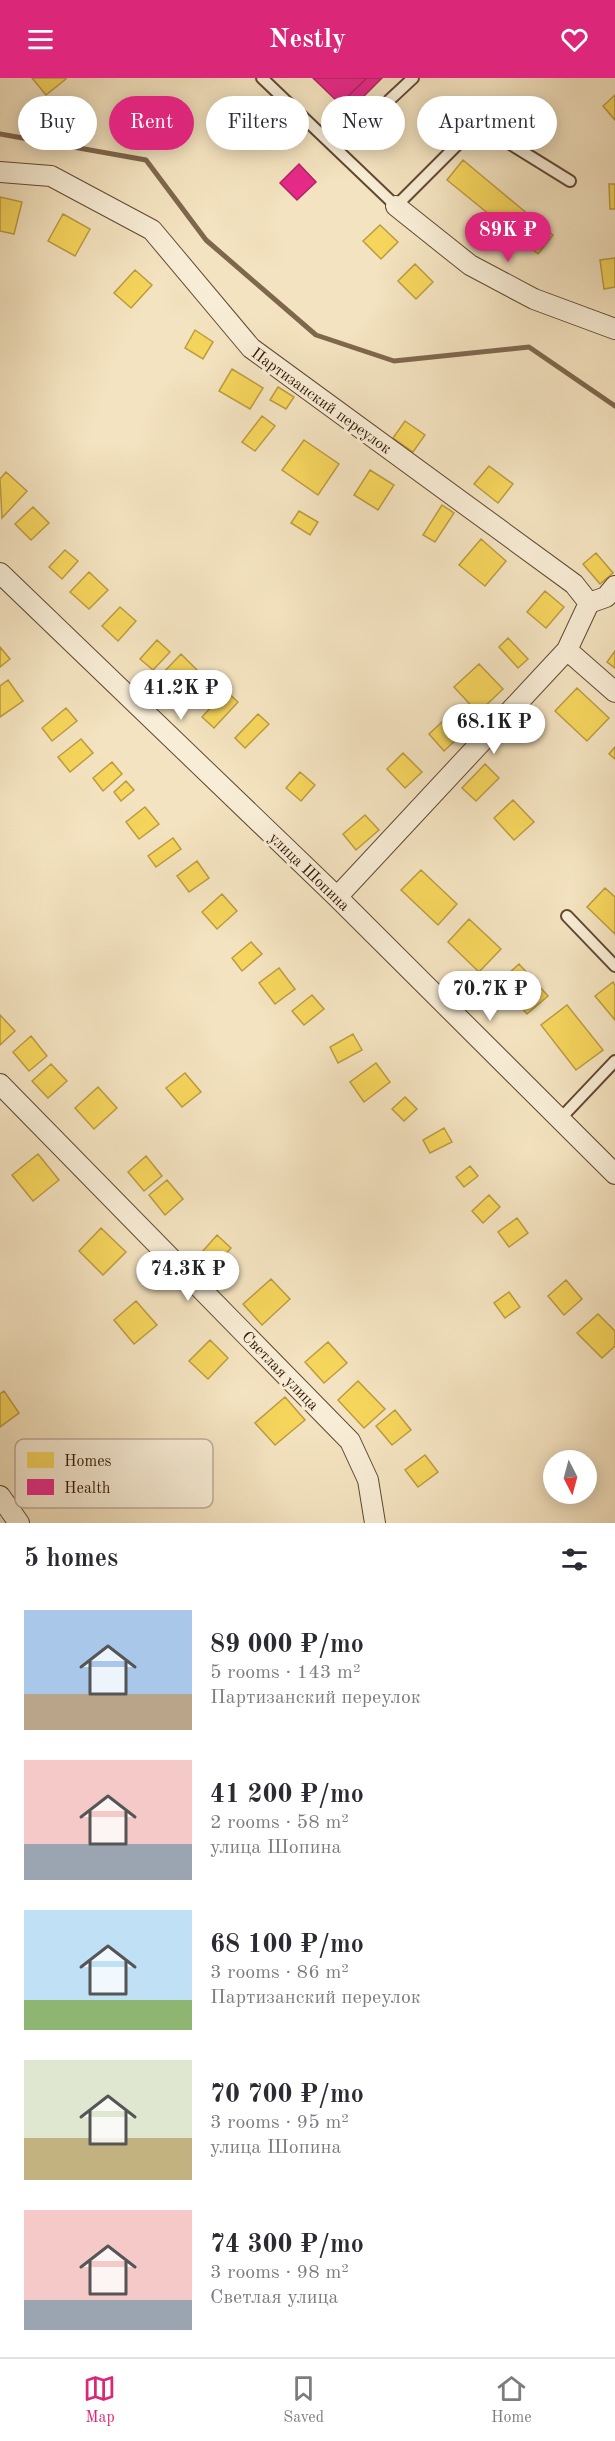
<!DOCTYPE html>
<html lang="en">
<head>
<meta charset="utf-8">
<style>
	:root { --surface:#fff; --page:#f7f7f7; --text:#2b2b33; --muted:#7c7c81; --line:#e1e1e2; --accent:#db2777 }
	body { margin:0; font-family:"Old Standard TT",serif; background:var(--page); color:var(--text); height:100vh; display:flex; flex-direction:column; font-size:22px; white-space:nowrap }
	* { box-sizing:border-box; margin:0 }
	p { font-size:20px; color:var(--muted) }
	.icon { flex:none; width:33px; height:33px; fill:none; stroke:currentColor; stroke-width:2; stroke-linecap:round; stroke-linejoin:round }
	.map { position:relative; height:1445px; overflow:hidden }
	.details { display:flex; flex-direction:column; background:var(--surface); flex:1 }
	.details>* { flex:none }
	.banner { position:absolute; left:18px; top:18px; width:579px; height:54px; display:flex; gap:12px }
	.needle { width:39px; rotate:174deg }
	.tools { position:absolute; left:543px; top:1372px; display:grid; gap:12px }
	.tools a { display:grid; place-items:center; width:54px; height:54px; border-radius:50%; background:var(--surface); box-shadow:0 3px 15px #0003; font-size:30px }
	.price { position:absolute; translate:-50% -51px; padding:0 14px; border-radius:21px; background:#fff; color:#222; font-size:20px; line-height:39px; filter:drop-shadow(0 2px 3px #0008) }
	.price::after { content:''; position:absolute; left:50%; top:36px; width:18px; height:14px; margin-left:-9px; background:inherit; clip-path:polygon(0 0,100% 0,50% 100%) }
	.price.active { background:var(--accent); color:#fff }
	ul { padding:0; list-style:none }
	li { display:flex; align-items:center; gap:18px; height:150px; padding:0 24px }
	li span { display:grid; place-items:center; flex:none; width:168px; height:120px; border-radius:0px; color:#555 }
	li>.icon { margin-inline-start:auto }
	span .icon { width:72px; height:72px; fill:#fffc; stroke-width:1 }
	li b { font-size:26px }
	h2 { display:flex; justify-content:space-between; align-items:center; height:72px; padding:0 24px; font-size:26px }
	.tag { padding:0 21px; border-radius:27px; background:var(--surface); box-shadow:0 3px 15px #0003; font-size:21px; line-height:54px }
	.tag.active { background:var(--accent); color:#fff }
	header { display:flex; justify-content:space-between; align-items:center; height:78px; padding:0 24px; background:var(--accent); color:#fff; font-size:27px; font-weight:700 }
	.tab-bar { display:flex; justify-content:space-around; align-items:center; height:84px; border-top:2px solid var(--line); background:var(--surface); font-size:16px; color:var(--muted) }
	.tab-bar a { display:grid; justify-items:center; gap:3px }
	.tab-bar .active { color:var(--accent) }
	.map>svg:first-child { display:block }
</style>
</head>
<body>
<header><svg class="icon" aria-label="menu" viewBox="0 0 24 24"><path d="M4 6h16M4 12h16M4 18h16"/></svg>Nestly<svg class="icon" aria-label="heart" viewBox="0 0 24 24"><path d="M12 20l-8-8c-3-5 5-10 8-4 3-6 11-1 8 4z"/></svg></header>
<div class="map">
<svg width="615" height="1445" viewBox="0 0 615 1445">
	<rect width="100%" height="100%" fill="#f4e3c0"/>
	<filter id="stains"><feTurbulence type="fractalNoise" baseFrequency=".00333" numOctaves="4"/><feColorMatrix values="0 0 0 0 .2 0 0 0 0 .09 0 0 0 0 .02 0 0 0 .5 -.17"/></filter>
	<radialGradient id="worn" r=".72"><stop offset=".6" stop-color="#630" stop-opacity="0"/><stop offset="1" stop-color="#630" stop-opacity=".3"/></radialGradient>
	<path fill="#f6d55c" stroke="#bb9c41" stroke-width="1.5" d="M32,0H66V1L46,17Z
		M615,17V42L603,28Z
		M463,82L553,157L538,176L447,102Z
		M609,106H615V131H610Z
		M0,119L22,124L14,156L0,153Z
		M63,136L90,151L75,178L48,163Z
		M380,147L398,164L381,181L363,163Z
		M615,180V209L604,211L600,182Z
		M415,186L433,204L416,221L398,203Z
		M135,192L152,207L131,230L114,215Z
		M195,252L213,264L203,281L185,270Z
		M232,291L263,310L250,331L219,313Z
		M278,309L294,319L286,331L270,322Z
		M262,338L275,348L255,373L242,364Z
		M405,343L425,357L413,374L393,360Z
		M304,362L339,386L318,417L282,392Z
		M489,388L513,406L498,425L474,406Z
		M370,392L394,407L378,432L354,417Z
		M6,394L27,413L2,440L0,401Z
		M442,427L454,435L435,464L423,457Z
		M33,429L49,445L31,462L15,446Z
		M299,433L318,444L310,457L291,445Z
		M481,461L506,483L485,508L459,487Z
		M65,472L78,483L62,501L49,489Z
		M596,475L613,495L600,506L583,486Z
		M89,494L108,512L89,531L70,514Z
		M545,513L564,529L546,550L527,534Z
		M120,529L136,543L118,563L102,548Z
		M508,560L528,581L518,590L499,569Z
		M157,562L170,574L153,592L140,581Z
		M0,569L10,581L0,589Z
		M615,573V590L607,584Z
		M181,576L204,599L184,619L161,597Z
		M479,586L503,611L478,635L454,609Z
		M8,602L23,623L0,639V608Z
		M577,610L609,640L587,663L555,633Z
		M226,613L238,624L214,650L202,639Z
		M66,630L77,643L52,663L42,650Z
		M258,636L269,646L245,670L235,660Z
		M443,643L458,660L444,673L429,656Z
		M81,661L93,675L70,694L58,679Z
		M615,669V681L609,676Z
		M403,675L422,694L405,710L387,691Z
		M112,684L122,696L103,713L93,700Z
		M485,686L499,700L476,723L462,710Z
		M300,694L315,707L301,723L286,710Z
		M126,703L134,712L121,723L114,714Z
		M513,722L534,744L514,762L494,740Z
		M145,729L159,746L139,761L126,744Z
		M365,737L379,752L356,772L343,756Z
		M173,760L181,771L156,789L148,778Z
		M197,783L209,800L189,814L177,798Z
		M421,792L457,826L438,847L401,812Z
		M605,810L615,819V856L587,829Z
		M222,816L237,833L217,851L202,834Z
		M469,841L501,871L479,894L448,864Z
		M251,864L262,876L242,893L232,880Z
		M519,886L548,918L527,936L499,904Z
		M279,890L295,911L275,926L259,905Z
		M613,904L615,907V942L595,918Z
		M312,917L324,931L304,947L292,933Z
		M567,927L603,972L576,992L541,947Z
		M0,937L15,953L0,967Z
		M353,956L362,972L338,985L330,969Z
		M31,958L47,978L29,993L13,974Z
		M376,985L390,1004L364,1024L350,1004Z
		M51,986L67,1003L48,1020L32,1003Z
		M185,995L201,1014L182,1029L166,1010Z
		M98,1009L117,1030L94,1051L75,1030Z
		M405,1019L417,1031L404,1043L392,1031Z
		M444,1050L452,1064L430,1075L423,1062Z
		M38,1076L59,1102L33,1123L12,1097Z
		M146,1078L162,1098L144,1113L128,1094Z
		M470,1088L478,1098L464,1109L456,1099Z
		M167,1102L183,1121L165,1137L149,1117Z
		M489,1117L500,1129L483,1145L472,1133Z
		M517,1140L528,1155L509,1169L498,1154Z
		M101,1150L126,1174L103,1197L79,1173Z
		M217,1157L231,1170L209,1195L195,1182Z
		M271,1201L290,1221L262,1247L243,1226Z
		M566,1202L582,1221L564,1237L548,1218Z
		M509,1214L520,1229L505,1240L494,1225Z
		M136,1223L157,1247L134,1266L114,1242Z
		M598,1236L615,1253V1268L602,1280L577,1255Z
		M210,1262L228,1280L208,1301L189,1283Z
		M328,1264L347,1285L324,1305L305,1284Z
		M358,1303L385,1331L364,1350L338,1322Z
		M4,1313L19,1335L0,1349V1316Z
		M285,1319L305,1342L275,1367L255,1345Z
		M395,1332L411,1352L392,1367L376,1348Z
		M425,1377L438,1394L418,1409L405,1392Z"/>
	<path fill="#e7298a" stroke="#b12361" stroke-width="1.5" d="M313,0H367L340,26Z
		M367,0H382L352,30L343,23Z
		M299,86L316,104L297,122L280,105Z"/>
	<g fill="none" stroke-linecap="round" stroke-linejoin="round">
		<path stroke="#7f674d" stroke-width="5" d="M0,56L146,82L206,162L316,257L394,283L529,269L615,328"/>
		<defs>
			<path id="lane" d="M262,0L396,128L478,46L570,103
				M337,71L413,0
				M567,838L615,888
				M561,1040L615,983"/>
			<path id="street" d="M0,94L51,98L152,152L251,270L574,506L589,525
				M396,128L470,187L534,221L615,251
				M0,495L337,819L615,1096
				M567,572L615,614
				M337,819L567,572L589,525L606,519L615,508
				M0,1006L350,1363L368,1402L375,1445
				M0,1418L19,1445"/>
		</defs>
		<use href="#lane" stroke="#624931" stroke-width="14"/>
		<use href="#street" stroke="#624931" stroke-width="22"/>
		<use href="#lane" stroke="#f8edd6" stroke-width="10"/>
		<use href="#street" stroke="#f8edd6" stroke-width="20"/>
	</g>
	<g text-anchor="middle" stroke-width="6" stroke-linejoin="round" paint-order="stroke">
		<g font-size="16" fill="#321601" stroke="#f8edd6">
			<text transform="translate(322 322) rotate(36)" y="6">Партизанский переулок</text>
			<text transform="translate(310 793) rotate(44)" y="6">улица Шопина</text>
			<text transform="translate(281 1292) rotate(46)" y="6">Светлая улица</text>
		</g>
	</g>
	<rect x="15" y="1361" width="198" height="69" rx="9" fill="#f8edd6" stroke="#bdac96" stroke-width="1.5"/>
	<rect x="27" y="1374" width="27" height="16" fill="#f6d55c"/>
	<rect x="27" y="1401" width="27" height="16" fill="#e7298a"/>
	<g font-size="16" fill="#321601">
		<text x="64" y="1388">Homes</text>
		<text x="64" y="1415">Health</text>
	</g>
	<rect width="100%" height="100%" filter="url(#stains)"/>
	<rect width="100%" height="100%" fill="url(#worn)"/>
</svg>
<div class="tools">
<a><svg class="needle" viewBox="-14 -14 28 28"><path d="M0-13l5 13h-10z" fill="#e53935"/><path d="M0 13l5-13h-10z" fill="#7c7c81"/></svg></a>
</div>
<b class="price active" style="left:508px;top:185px">89K ₽</b>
<b class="price" style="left:181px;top:643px">41.2K ₽</b>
<b class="price" style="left:494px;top:677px">68.1K ₽</b>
<b class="price" style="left:490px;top:944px">70.7K ₽</b>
<b class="price" style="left:188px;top:1224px">74.3K ₽</b>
<div class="banner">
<a class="tag">Buy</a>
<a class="tag active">Rent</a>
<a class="tag">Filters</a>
<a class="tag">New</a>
<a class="tag">Apartment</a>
</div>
</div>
<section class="details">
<h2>5 homes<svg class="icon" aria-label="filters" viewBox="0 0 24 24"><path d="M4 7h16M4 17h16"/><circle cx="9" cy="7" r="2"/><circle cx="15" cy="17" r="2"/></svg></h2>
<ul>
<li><span style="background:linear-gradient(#a9c7e8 70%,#b9a48a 0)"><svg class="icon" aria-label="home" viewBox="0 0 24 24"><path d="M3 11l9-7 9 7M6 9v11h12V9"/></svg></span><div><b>89 000 ₽/mo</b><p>5 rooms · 143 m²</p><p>Партизанский переулок</p></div></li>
<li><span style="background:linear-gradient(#f6c9c9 70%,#9aa5b1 0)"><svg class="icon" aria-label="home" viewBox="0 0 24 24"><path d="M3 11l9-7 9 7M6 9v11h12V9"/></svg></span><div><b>41 200 ₽/mo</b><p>2 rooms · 58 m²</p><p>улица Шопина</p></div></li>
<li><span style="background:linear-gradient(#bfe0f5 75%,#8fb573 0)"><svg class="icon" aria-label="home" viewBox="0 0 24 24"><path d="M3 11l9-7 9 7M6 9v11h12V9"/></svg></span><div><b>68 100 ₽/mo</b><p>3 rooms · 86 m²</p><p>Партизанский переулок</p></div></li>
<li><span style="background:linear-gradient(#dfe7d0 65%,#c2b280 0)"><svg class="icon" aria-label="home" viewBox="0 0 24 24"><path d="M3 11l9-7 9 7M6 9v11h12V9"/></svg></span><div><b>70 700 ₽/mo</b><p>3 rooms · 95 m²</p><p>улица Шопина</p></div></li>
<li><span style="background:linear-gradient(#f6c9c9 75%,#9aa5b1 0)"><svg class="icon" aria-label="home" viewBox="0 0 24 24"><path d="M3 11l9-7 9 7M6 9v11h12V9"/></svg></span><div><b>74 300 ₽/mo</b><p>3 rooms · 98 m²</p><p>Светлая улица</p></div></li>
</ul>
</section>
<nav class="tab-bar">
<a class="active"><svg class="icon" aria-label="map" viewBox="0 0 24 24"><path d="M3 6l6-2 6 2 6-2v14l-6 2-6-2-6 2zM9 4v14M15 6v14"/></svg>Map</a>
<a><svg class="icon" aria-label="saved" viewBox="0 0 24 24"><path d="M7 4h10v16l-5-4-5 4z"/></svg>Saved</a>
<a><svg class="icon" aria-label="home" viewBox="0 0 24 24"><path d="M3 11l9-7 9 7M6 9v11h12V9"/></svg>Home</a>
</nav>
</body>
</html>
